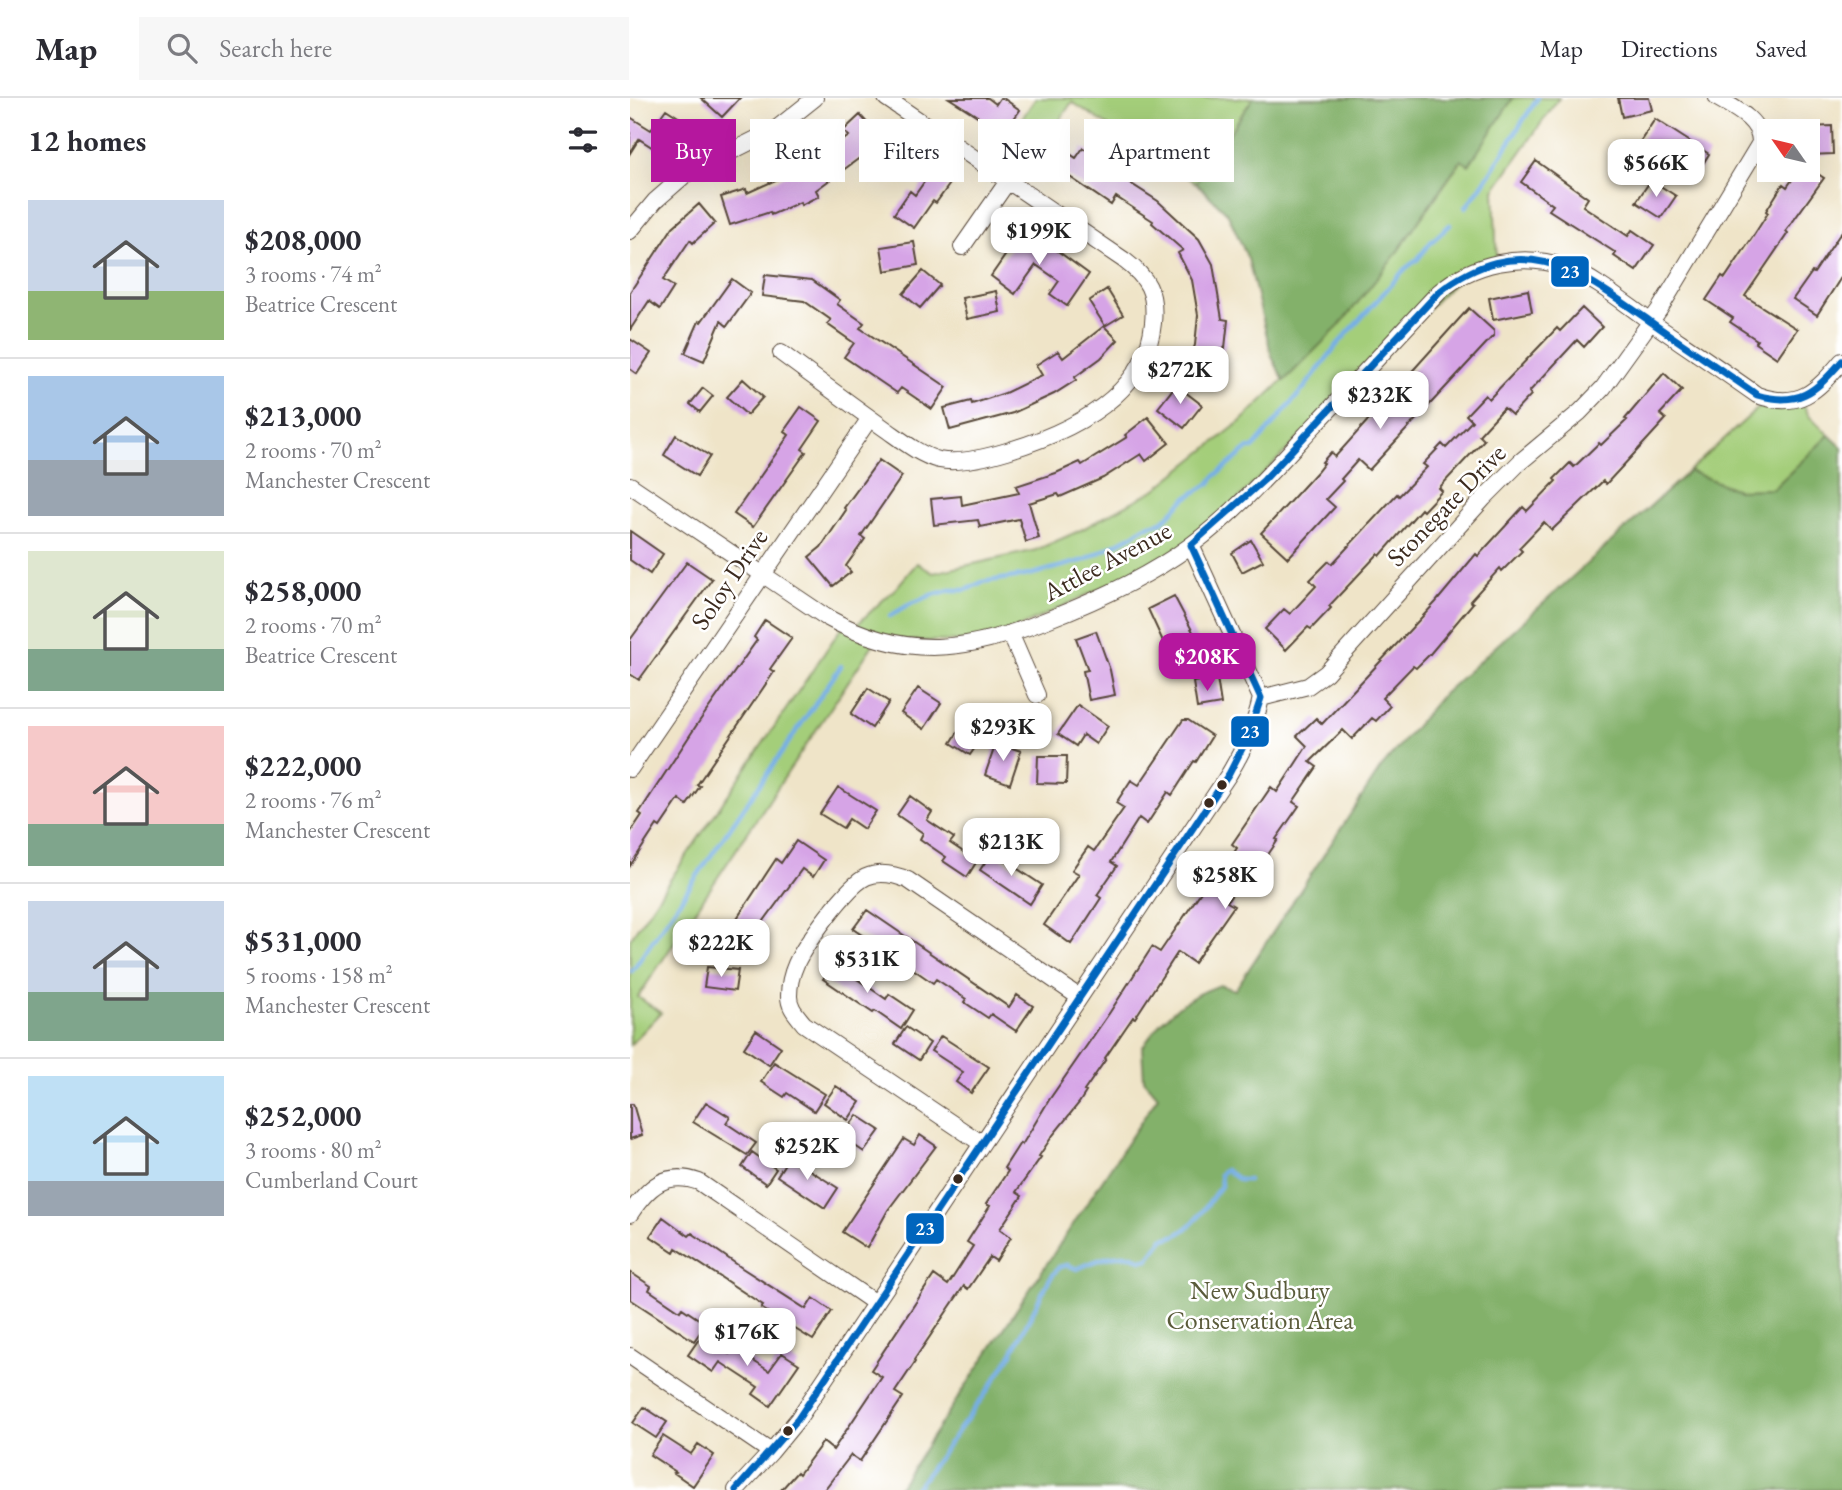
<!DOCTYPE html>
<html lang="en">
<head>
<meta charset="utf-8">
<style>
	:root { --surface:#fff; --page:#f7f7f7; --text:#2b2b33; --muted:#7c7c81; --line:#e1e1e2; --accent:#b5179e }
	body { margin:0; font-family:"EB Garamond",serif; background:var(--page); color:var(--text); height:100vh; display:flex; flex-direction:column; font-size:26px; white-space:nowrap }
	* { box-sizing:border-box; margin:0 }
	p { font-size:23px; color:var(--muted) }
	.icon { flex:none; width:38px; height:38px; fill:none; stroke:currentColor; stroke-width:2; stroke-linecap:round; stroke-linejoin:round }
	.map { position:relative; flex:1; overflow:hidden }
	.drawer { display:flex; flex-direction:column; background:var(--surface); width:630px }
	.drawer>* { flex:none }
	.guide { position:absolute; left:21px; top:21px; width:665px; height:63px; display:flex; gap:14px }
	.needle { width:46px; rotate:304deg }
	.tools { position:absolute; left:1127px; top:21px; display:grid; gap:14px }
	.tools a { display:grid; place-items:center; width:63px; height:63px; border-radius:0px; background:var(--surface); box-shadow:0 7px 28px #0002; font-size:35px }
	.price { position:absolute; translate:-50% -60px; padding:0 16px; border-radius:14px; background:#fff; color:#222; font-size:23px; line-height:46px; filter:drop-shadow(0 2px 4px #0008) }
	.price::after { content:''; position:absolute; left:50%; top:42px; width:21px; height:16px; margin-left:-10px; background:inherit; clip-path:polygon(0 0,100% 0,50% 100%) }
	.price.on { background:var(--accent); color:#fff }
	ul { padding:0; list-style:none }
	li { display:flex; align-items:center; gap:21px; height:175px; padding:0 28px }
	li+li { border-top:2px solid var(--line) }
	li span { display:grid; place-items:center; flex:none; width:196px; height:140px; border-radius:0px; color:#555 }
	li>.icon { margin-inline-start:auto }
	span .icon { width:84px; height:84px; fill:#fffc; stroke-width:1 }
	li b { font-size:30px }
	h2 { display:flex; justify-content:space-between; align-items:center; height:84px; padding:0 28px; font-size:30px }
	.chip { padding:0 24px; border-radius:0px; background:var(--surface); box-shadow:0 7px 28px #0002; font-size:24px; line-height:63px }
	.chip.on { background:var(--accent); color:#fff }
	header { display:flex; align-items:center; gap:42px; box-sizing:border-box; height:98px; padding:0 35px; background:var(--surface); border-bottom:2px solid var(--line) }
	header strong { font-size:33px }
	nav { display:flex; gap:38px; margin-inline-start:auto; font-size:24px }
	.search { width:490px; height:63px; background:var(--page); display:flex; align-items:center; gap:18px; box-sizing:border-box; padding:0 24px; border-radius:0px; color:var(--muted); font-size:26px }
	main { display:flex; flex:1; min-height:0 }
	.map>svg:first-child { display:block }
</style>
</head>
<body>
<header>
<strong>Map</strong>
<div class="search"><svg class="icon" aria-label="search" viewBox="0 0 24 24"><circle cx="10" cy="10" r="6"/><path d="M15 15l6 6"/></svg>Search here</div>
<nav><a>Map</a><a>Directions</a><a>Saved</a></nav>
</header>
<main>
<section class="drawer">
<h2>12 homes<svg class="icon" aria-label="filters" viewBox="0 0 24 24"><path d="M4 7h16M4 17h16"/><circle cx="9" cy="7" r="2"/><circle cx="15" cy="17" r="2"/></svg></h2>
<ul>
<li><span style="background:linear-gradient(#c9d6e8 65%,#8fb573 0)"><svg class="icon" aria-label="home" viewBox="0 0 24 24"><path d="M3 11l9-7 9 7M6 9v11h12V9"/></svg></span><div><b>$208,000</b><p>3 rooms · 74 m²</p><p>Beatrice Crescent</p></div></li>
<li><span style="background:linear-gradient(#a9c7e8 60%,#9aa5b1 0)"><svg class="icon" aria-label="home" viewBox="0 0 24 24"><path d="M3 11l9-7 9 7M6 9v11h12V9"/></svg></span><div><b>$213,000</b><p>2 rooms · 70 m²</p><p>Manchester Crescent</p></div></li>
<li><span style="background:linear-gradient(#dfe7d0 70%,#7fa58c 0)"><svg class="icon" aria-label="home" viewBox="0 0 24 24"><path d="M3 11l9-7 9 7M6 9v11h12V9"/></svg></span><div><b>$258,000</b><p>2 rooms · 70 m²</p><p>Beatrice Crescent</p></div></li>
<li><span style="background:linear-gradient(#f6c9c9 70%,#7fa58c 0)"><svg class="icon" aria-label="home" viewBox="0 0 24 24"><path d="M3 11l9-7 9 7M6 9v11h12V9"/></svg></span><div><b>$222,000</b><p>2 rooms · 76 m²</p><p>Manchester Crescent</p></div></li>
<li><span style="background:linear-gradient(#c9d6e8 65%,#7fa58c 0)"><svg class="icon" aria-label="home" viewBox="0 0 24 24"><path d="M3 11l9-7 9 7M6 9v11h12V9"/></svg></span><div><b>$531,000</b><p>5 rooms · 158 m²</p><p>Manchester Crescent</p></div></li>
<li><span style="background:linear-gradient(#bfe0f5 75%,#9aa5b1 0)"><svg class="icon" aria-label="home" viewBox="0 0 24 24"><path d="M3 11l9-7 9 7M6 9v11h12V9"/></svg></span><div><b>$252,000</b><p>3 rooms · 80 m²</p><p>Cumberland Court</p></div></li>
</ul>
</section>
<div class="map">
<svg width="1212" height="1392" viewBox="0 0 1212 1392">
	<rect width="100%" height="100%" fill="#fff"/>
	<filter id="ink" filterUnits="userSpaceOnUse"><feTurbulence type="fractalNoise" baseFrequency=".0143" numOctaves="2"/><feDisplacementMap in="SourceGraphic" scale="14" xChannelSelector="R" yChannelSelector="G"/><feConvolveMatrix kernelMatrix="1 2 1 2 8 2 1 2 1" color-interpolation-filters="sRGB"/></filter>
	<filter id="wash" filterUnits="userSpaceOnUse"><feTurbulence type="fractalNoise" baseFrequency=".00686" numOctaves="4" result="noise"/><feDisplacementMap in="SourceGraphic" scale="28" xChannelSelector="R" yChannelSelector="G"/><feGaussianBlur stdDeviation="1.57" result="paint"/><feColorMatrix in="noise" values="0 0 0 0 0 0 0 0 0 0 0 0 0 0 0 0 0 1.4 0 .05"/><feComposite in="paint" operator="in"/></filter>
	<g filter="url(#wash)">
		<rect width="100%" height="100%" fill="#efe4c8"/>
		<path fill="#a4ce7a" stroke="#707c4c" stroke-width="2" d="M406,0H623L566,85L442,4L384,89L357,71Z
			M883,0H929L864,92L867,166L829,180L562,447L358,544L246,542L8,899L31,915L0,947V841L212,529L221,532L266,490L287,465L303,475L406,452L449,433L526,391L610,324L709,228L763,160L832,62L839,66Z
			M1137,302H1171L1179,318L1199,337L1143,391L1107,392L1059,373Z"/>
		<path fill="#83b16a" stroke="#5f6e44" stroke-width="2" d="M623,0H883L839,67L831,62L763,160L709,228L654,283L642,259L618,161L598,116L566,85Z
			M1199,337L1212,349V1392H267L528,998L514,982L512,950L530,925L549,908L568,896L590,887L605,892L750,671L810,599L1059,373L1107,392L1143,391Z"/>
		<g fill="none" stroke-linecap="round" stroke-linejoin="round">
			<path stroke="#76afe6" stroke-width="4.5" d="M836,109C863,75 883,36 908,0
				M260,518L282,505L302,497L320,492H336L352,484L399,477L455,462L503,437L514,429L532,424L556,400L580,385L585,378L619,350H623L675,289L707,247L776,170L787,162L801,144L820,127
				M2,873L211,568
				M285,1392L359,1291L381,1257L419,1182L429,1169L438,1167L447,1171C464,1163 494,1150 511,1162L518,1161L533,1141C562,1137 574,1109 591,1088L590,1076L595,1072L609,1082H618"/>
		</g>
		<g id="blocks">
			<path fill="#d6a4e6" d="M71,0H110L92,19Z
				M319,0H358L366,6L370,0H373L390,12L374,35Z
				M988,0H1019L1022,12L992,19Z
				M36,11L53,22L31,55L9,41L0,55V19L21,32Z
				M230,17L253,42L237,58L235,56L186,92L189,98L171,107L170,104L141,117L140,114L100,127L91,99L116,91L117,95L179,67L219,38L213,33Z
				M1025,21L1079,56L1063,82L1008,47Z
				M1202,28L1203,56L1178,57V29Z
				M420,42L446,60L453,50L481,67L500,80L497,83L528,103L569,141L583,166L592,221L598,222L595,250H594L578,288L553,278L565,247L568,217L562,182L548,155L553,152L522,125L523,123L486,99L481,107L409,58Z
				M906,63L958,100L953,108L998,138L1002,132L1024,147L1006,173L984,158L986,155L919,112L923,107L891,84Z
				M304,70L322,83L306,105L303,103L284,130L264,116L280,93L285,97Z
				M1169,72H1182L1194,80L1156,133L1158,135L1115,198L1167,231L1147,260L1125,245L1127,242L1100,224L1103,220L1076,202L1092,178L1095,180L1122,140L1138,115L1136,113L1153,86L1157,89Z
				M1021,82L1046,98L1031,120L1006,104Z
				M69,106L85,125L63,145L60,142L33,182L44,189L30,211L19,203L0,232V194L43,129Z
				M395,129L459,176L437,208L420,196L429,183L406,167L385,196L361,178Z
				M1212,133V178L1187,217L1163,201L1182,174L1184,175Z
				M284,144L288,167L255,173L251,149Z
				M293,173L310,187L290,210L273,196Z
				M135,177L182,182L210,202L207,206L234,225L230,230L317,289L302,311L271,290L267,295L214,259L224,245L197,226L201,222L174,203L132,198Z
				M102,181L121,195L97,228L91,223L74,263L55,255L69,223L71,224Z
				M477,191L493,217L475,228L459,203Z
				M898,192L902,214L863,222L859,200Z
				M366,193L370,214L337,221L332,200Z
				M839,210L864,233V237L739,372L728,362L711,381L713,383L696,401L705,409L658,460L631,435L687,374L694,365L692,364L701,354L705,359Z
				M952,210L972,229L954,249L947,242L899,294L901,297L882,317L874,310L849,337L854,342L809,390L812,393L793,413L791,411L750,458L748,456L699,508L701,510L681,531L678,529L656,552L635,531L654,511L660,516L686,488L680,482L699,463L702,466L767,396L769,398L797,369L793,366L812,346L816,350L842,323L836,317L855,297L859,301L927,230L930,233Z
				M474,228L488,242L471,260L445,279L446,282L424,296L383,315L320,332L314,310L341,303L342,306L375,295L412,277L406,267L428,253L433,260Z
				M0,241L21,255L7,276L0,271Z
				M1034,275L1052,292L1030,316L1036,321L1015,344L976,386L973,383L922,432L914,424L889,450L892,453L872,473L870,470L840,503L843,505L800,556L786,570L783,568L752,600L760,608L746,623L742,620L722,641L713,632L680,664L687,669L663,704L669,708L646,741L648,742L631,767L625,762L597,804L604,808L564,865L548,854L505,920L503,919L475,960L476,961L454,993L456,994L449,1005L423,1037L409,1058L411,1059L386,1094L392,1098L370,1131L381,1139L366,1163L360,1159L338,1191L334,1188L284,1262L285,1264L265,1294L273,1299L230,1363L221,1357L194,1392H151L167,1374L169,1376L193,1344L203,1352L252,1279L241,1272L304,1177L318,1187L343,1148L337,1144L360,1108L356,1106L378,1073L374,1070L390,1045L392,1047L419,1002L480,914L522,849L530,854L575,788L580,792L607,750L602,746L641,689L647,694L677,648L667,638L686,620L692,626L806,504L846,456L848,458L893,409L897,413L926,383L924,381L940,365L944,369L969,345L971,347L997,322L995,321Z
				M113,281L133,299L117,317L97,299Z
				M546,287L572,307L554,330L528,310Z
				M73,290L83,298L70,314L60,306Z
				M171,309L191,323L172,351L176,354L123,429L104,416L159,337L154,333Z
				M518,319L539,345L516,363L511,356L473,380L430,399L428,396L399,405L409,440L396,444L389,421L350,429L348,422L304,427L301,401L331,398L332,407L389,395L386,388L426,375L450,364L452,367L497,339L495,337Z
				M46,337L80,358L67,378L34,357Z
				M249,362L272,378L231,438L235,441L216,468L221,474L203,488L179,459L191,449L216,412L214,410Z
				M0,433L33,456L20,476L0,462Z
				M621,442L633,463L612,474L602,455Z
				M57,464L82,481L9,582L0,576V542Z
				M544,498L572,551L543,565L518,511Z
				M135,522L162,540L140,571L144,574L67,687L70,688L57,707L49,701L30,729L27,727L0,768V735L12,717L9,715L66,628L127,542L124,539Z
				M466,533L480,572L485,597L459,602L453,573L458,572L446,540Z
				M587,580L591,606L567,610L563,584Z
				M238,590L259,604L242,630L221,616Z
				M288,590L311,605L294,631L271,615Z
				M448,607L478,628L466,646L453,637L446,648L428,636Z
				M342,612L362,625L340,657L321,645Z
				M553,622H558L582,638L566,664L564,663L542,697L538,694L517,726L509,720L481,764L487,768L467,797L471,800L441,846L414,827L449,776L442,772L458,749L464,753L494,710L486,705L501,682L509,687Z
				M366,645L391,653L380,686L355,677Z
				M408,658H437L436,686L407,685Z
				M208,689L246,713L234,731L219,721L213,730L190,716Z
				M280,698L302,714L297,722L324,740L320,745L347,763L337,779L313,763L316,759L290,741L293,735L267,717Z
				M166,743L194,762L183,779L172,771L114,850L96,837L146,761L151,765Z
				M362,754L412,787L400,806L350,772Z
				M237,812L379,909L387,897L403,908L386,933L361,916L358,920L334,904L336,901L306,881L303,885L280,869L282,866L249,844L247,847L223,831Z
				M207,861L230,876L227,881L256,901L259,896L283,912L271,931L245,913L243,915L193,881Z
				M77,869L108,872L105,893L74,889Z
				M276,929L300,945L289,962L265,946Z
				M126,932L151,949L139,967L114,950Z
				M311,938L359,969L341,995L326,984L333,974L301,953Z
				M144,964L195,996L184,1013L157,995L154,999L131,984Z
				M206,988L230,1004L218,1022L194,1005Z
				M76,1004L100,1019L96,1025L126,1045L117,1057L63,1024Z
				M0,1006H3L12,1037L0,1041Z
				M227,1017L250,1032L234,1054L212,1039Z
				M290,1037L306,1048L258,1112L237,1150L212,1134L274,1041L284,1047Z
				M122,1054L146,1071L136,1086L112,1069Z
				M159,1059L208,1090L195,1110L147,1078Z
				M33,1119L59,1138L62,1135L112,1170L176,1211L183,1200L202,1213L183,1242L131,1210L133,1207L46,1150L44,1154L20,1138Z
				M0,1174L21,1188L19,1192L50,1213L52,1210L76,1226L64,1243L0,1201Z
				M71,1238L99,1256L103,1250L139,1273L152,1255L169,1266L140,1308L123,1296L128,1289L90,1264L83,1274L58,1257Z
				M14,1309L37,1324L26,1340L3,1325Z
				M33,1338L61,1356L68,1346L84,1357L63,1388L44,1375L46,1374L20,1357Z"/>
		</g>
	</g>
	<g filter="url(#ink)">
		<use href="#blocks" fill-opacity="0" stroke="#564638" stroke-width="2"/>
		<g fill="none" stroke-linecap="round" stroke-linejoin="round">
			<defs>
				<path id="minor" d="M0,133L25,103L56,76L146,31L185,0
					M332,149L378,83
					M151,255C185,280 219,305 254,330C270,341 289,357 309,362C329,366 357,359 377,353C440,334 516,298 523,225C526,194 518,180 494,162L256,0
					M0,387L196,519C276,563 338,554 419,521C468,502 518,479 560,448C606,414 644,371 682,330C725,285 767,239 809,194C842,165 892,154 935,169C966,181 994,205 1021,224C1056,248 1092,272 1127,297C1169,312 1186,294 1212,263
					M381,537L407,597
					M631,600L678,588L696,575L854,400L890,364L950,314L973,290L1029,212L1130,45C1131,22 1104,10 1087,0
					M0,671L240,320
					M351,1045L174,926C167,917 159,910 159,898C159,888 162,875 166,866C175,846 217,788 236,779C250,773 264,776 278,782L449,899
					M0,1116C18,1089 36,1072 69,1084L245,1205
					M0,1258L141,1354
					M106,1392L141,1354L168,1321L599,676C614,651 625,628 631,600L561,447"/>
			</defs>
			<use href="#minor" stroke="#564638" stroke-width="18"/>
			<use href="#minor" stroke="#fff" stroke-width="16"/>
			<defs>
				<path id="bus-1" d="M106,1392L168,1321L599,676L618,639L631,600L561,447L634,382L809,194C894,129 948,173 1021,224C1056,249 1092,272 1127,297C1169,309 1185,294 1212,263"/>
			</defs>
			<use href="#bus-1" stroke="#fff" stroke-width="12"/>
			<use href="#bus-1" stroke="#0065bd" stroke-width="7"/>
		</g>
	</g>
	<g fill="#3b2a1e" stroke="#fff" stroke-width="2.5">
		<circle cx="592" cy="687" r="6"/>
		<circle cx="579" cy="705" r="6"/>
		<circle cx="328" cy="1081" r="6"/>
		<circle cx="158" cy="1333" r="6"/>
	</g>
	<g text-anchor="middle" stroke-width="5" stroke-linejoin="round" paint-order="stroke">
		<g font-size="26" fill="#3b2a1e" stroke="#fff">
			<text transform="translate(816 407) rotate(-46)" y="9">Stonegate Drive</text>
			<text transform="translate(477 463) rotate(-28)" y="9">Attlee Avenue</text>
			<text transform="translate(99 481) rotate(-56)" y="9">Soloy Drive</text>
		</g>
		<g font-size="26" fill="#5a5b3a" stroke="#fff">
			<text x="630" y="1201">New Sudbury<tspan x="630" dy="30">Conservation Area</tspan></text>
		</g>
	</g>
	<g stroke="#fff" stroke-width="2.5">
		<rect x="920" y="157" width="40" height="33" rx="7" fill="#0065bd"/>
		<rect x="600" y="617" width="40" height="33" rx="7" fill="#0065bd"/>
		<rect x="275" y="1114" width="40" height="33" rx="7" fill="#0065bd"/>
	</g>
	<g font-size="19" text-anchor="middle" font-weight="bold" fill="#fff">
		<text x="940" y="180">23</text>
		<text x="620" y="640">23</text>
		<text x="295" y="1137">23</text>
	</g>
</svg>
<div class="tools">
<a><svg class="needle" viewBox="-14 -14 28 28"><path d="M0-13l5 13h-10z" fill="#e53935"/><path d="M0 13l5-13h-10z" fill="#7c7c81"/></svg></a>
</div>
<b class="price" style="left:1026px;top:101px">$566K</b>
<b class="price" style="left:409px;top:169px">$199K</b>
<b class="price" style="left:550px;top:308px">$272K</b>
<b class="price" style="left:750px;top:333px">$232K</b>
<b class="price on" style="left:577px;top:595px">$208K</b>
<b class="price" style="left:373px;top:665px">$293K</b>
<b class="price" style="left:381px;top:780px">$213K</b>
<b class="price" style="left:595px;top:813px">$258K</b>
<b class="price" style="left:91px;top:881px">$222K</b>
<b class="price" style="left:237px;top:897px">$531K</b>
<b class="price" style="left:177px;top:1084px">$252K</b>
<b class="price" style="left:117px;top:1270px">$176K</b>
<div class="guide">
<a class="chip on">Buy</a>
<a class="chip">Rent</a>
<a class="chip">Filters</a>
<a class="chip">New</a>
<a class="chip">Apartment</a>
</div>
</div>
</main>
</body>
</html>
